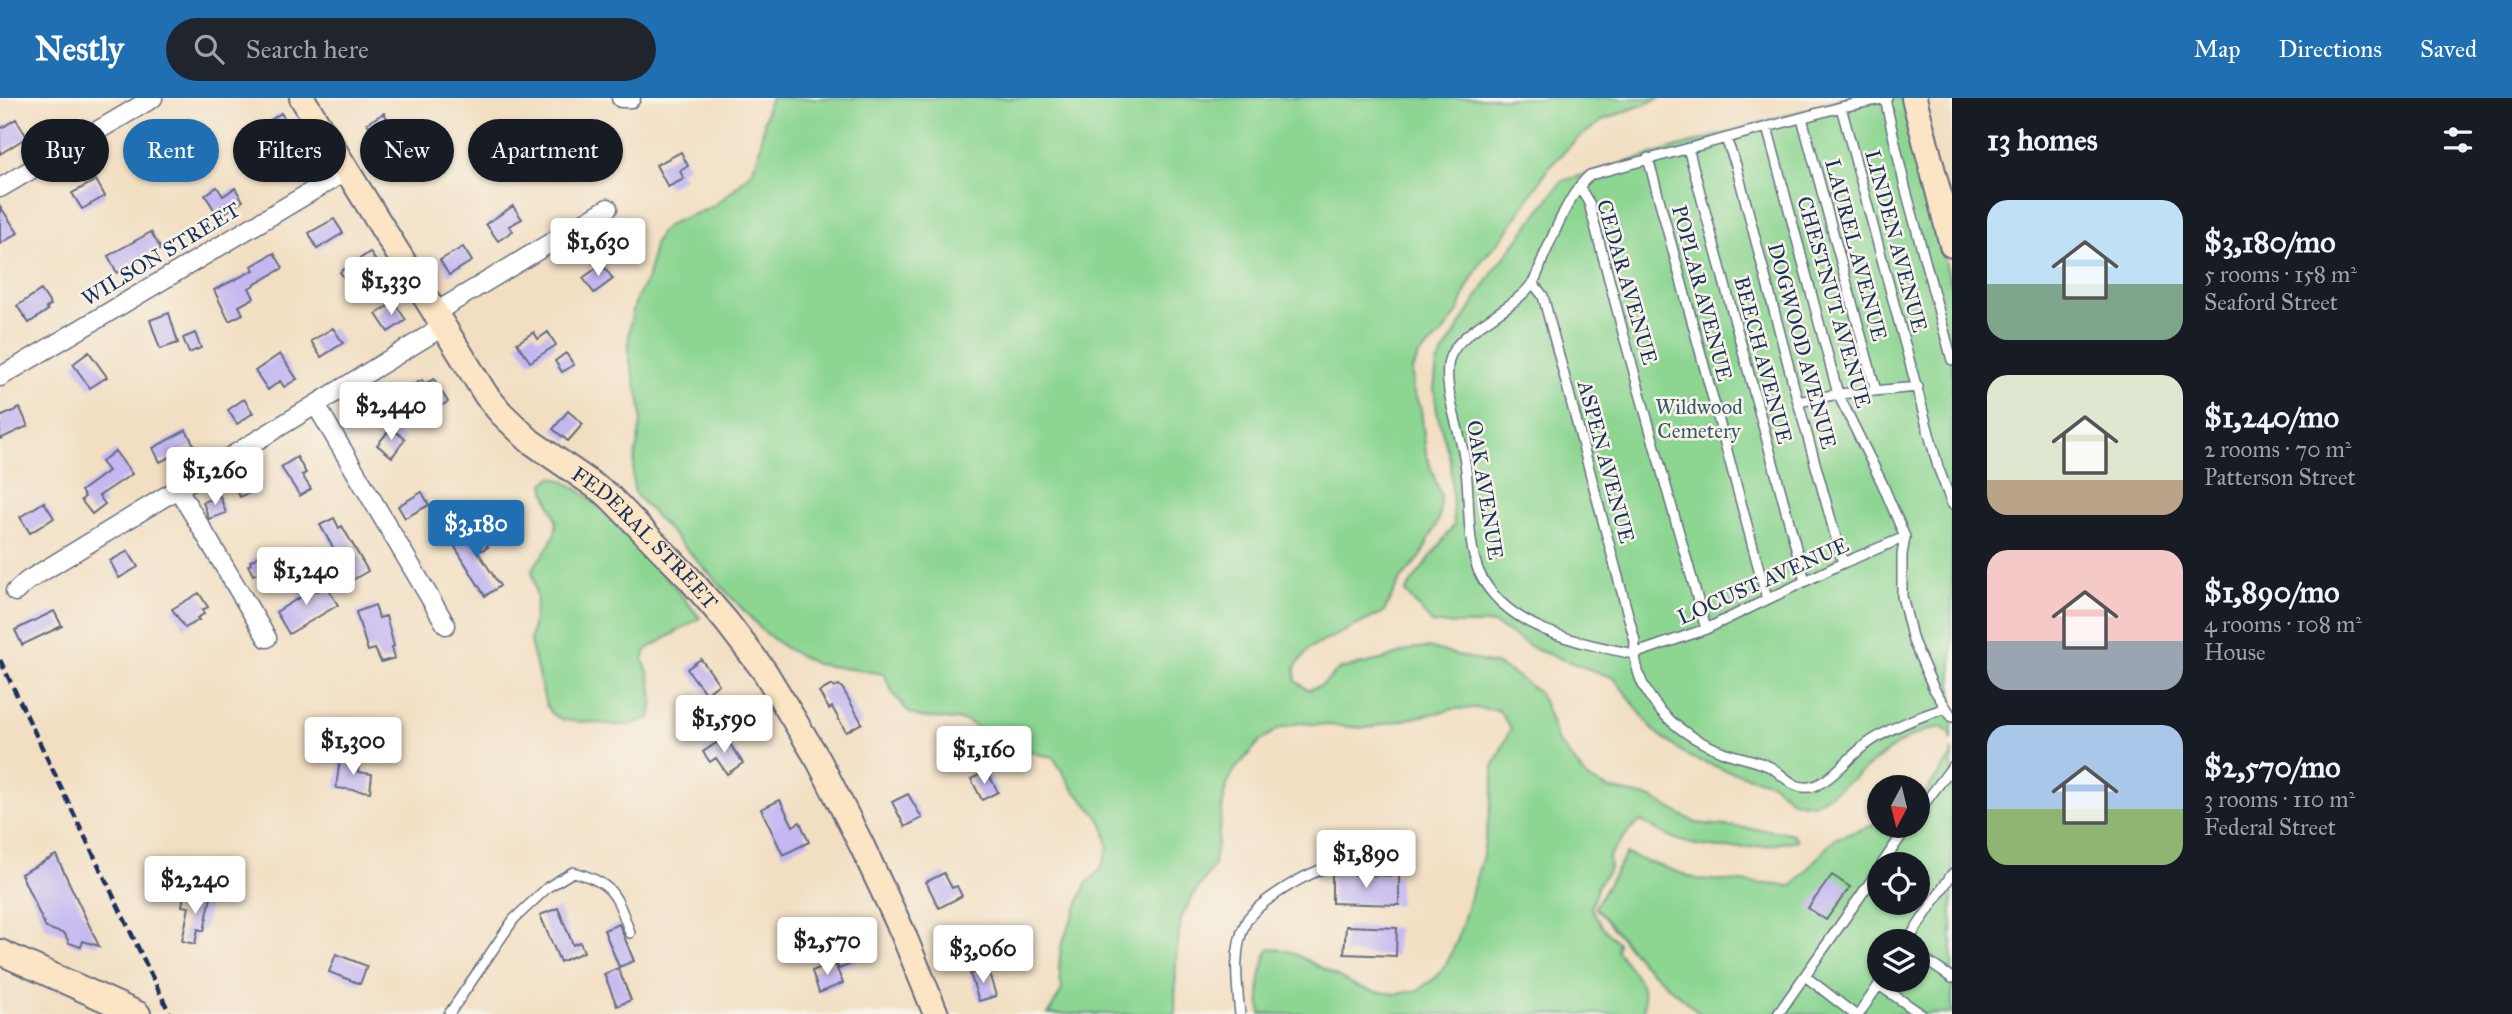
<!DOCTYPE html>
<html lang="en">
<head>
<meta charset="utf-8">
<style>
	:root { --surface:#171b24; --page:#20242c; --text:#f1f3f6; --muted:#9ea1a6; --accent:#1f6fb2 }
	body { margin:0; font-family:"IM FELL Great Primer",serif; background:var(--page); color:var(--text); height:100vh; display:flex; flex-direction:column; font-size:26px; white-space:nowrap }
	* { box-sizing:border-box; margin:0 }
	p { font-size:23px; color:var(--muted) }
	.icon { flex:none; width:38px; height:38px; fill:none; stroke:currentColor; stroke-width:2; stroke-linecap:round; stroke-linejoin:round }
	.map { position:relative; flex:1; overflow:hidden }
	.drawer { display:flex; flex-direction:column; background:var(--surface); width:560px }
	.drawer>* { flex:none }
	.guide { position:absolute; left:21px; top:21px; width:665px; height:63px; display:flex; gap:14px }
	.needle { width:46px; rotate:187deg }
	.fabs { position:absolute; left:1867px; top:677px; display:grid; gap:14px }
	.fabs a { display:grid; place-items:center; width:63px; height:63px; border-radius:50%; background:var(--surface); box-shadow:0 2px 5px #0004; font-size:35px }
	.price { position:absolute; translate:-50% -60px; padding:0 16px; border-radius:7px; background:#fff; color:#222; font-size:23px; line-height:46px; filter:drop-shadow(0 2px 4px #0008) }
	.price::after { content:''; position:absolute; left:50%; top:42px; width:21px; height:16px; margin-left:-10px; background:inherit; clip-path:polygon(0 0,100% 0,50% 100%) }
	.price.selected { background:var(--accent); color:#fff }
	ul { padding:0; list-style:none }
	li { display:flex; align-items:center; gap:21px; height:175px; padding:0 35px }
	li span { display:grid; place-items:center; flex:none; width:196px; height:140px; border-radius:21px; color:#555 }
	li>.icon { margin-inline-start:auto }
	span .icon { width:84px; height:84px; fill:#fffc; stroke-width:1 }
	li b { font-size:30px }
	h2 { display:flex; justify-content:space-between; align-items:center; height:84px; padding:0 35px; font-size:30px }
	.chip { padding:0 24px; border-radius:32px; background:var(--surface); box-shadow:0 2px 5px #0004; font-size:24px; line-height:63px }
	.chip.selected { background:var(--accent); color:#fff }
	header { display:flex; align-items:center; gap:42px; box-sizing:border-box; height:98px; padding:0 35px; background:var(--accent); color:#fff }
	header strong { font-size:33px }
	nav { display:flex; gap:38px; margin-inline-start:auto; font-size:24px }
	.search { width:490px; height:63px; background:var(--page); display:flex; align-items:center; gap:18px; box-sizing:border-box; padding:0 24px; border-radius:38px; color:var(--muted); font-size:26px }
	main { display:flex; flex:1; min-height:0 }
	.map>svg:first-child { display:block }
</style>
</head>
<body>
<header>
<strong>Nestly</strong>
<div class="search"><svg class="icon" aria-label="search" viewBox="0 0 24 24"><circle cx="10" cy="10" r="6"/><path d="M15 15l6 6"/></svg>Search here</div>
<nav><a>Map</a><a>Directions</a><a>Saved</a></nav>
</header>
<main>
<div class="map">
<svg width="1952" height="916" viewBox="0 0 1952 916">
	<rect width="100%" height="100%" fill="#f7f3e8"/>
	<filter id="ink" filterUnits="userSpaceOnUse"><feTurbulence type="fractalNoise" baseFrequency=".0143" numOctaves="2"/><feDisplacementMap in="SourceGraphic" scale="14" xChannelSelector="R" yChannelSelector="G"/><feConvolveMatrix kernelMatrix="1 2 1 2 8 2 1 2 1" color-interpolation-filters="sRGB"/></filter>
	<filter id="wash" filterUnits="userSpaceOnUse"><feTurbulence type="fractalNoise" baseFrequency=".00686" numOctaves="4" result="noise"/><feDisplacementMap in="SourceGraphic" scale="28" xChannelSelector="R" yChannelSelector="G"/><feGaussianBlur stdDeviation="1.57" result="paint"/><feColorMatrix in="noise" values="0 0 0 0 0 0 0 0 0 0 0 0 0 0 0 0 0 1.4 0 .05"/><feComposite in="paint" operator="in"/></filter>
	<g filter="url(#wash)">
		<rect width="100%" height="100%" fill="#f2dfc2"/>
		<path fill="#8cd692" stroke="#548278" stroke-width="2" fill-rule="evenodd" d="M771,0H1661L1605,21L1577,41L1549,69L1504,138L1482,162L1467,190L1459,212L1442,236L1419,257L1412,272L1413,293L1421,311L1426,356L1441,398L1439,421L1420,460L1400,482L1384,514L1310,550L1295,569L1296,583L1308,592L1322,587L1340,571L1385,561L1414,550H1430L1497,567L1511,574L1538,594L1545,607L1557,642L1588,681L1610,691L1652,700L1696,725L1785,734L1793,736L1797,742C1761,750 1717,755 1681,743C1667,739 1654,730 1641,723L1629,733L1609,758L1610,770L1598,787L1591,809L1601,828L1618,845L1617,853C1633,875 1650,888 1643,916H1261C1258,891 1259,873 1269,850L1289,853L1358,889L1377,894L1398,896L1418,892L1435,880L1448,863L1457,843L1483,757L1493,692V669L1511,630L1498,612L1477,610L1454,611L1366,630L1298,625L1278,631L1260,643L1233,674L1225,692L1214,767L1191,801L1181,820L1176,860L1175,916H1048L1062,892L1059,870L1061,848L1086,786L1101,771L1108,750L1104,729L1096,716L1073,691L1053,659L1041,657L996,641L967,623L920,619L909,615L894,597L884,576L816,566L785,550L763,533L635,396C627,368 643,341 641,312C640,293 630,274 629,255C628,239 631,218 636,202C639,194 645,187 648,179C652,163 651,141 665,130C677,120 696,117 709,110C720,105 741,85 749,76C766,55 759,23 771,0Z
			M1845,0H1903L1952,190V643L1950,635L1941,629C1904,635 1880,660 1851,682C1839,691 1826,698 1814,706L1792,703L1772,685L1725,672L1688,658L1654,633L1614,580L1537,552L1494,526H1433L1405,494L1454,427L1450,362L1437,314L1434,291L1437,265L1491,177L1562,83Z
			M552,379C597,390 669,483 700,520L646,552L643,563C652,579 655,602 650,620L629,627H618L563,622L552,616L546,607L530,544L537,502L532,472C540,459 559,439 556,423C554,410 545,400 544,386Z
			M1952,651V916H1700L1643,866L1595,809L1626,756L1697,781L1793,788L1834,741L1879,725L1880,728H1918V704L1951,659ZM1880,766H1918V805H1880ZM1880,844H1918V882H1880Z"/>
		<g id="blocks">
			<path fill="#c3b6f1" d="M281,15L291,30L288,31L313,66L299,76L275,40L269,43L260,29Z
				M384,15L401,44L399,45L403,54L389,62L367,25Z
				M16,21L27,39L0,56V31Z
				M169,27L179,44L154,60L143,43Z
				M572,45L576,70L549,75L545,50Z
				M681,54L688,68L680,73L684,81L668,89L656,67Z
				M96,82L105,98L82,111L72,95Z
				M217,89L223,98L235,90L243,103L226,114L222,108L215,113L205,97Z
				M0,108L18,135L0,146Z
				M513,108L522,121L509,128L513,133L498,143L486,126Z
				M334,121L343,135L317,151L309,135Z
				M151,134L161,151L117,175L108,158Z
				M463,149L472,163L449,177L440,162Z
				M370,154L377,165L351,183L349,181L346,183L340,174Z
				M274,155L283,170L249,190L254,200L239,208L243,216L229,223L214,192L254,172L252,168Z
				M602,166L613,181L594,195L583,180Z
				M41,192L51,207L46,210L48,212L29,225L17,208Z
				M394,204L406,222L388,234L376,216Z
				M169,215L178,245L160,251L150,222Z
				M333,230L343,245L321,259L311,243Z
				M534,234L538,241L548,234L556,247L530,264L517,245Z
				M195,235L201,250L189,255L183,240Z
				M89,254L107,279L90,290L73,266Z
				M566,255L574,267L562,274L555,263Z
				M280,256L297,281L284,289L280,283L268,292L255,273Z
				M434,281L448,304L425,317L409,289L422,282L424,286Z
				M244,301L253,315L237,326L228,312Z
				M20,310L28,328L0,341V319Z
				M568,313L583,326L568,343L553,331Z
				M391,330L405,341L392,359L377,347Z
				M186,332L194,347L160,364L153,350Z
				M115,353L132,376L99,398L105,406L92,416L81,402L85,399L81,393L108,373L101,364Z
				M297,359L306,375L302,377L311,391L300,398L281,369Z
				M254,375L260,390L240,399L233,385Z
				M422,394L429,407L405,420L398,408Z
				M220,398L226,415L209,421L203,404Z
				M44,404L54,420L30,435L20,419Z
				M334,420L339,430L342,428L368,473L344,487L333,468L341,463L320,427Z
				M519,421L524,434L514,438L508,426Z
				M477,430L488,449L478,454L500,488L485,498L452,444Z
				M128,453L138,469L119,480L110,463Z
				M267,454L274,468L253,477L248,467L251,466L250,463Z
				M310,481L317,493L326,488L338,507L289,536L276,514L302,498L297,488Z
				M199,495L208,509L202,512L204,516L197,520L199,522L185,530L172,511Z
				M375,507L379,520L386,518L394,548L392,549L395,560L381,564L375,551L368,553L356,514Z
				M54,513L62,528L22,547L15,532Z
				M701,561L719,586L706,596L687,571Z
				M832,587L834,590L839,587L843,591L862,625L846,634L832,609L829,611L819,594Z
				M725,639L743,665L727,676L716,660L710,664L703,654Z
				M340,661L359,664L358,674L372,676L370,694L336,690Z
				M987,673L998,694L982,702L971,681Z
				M908,696L922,720L905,729L892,704Z
				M780,702L793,728L800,724L809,744L783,757L761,711Z
				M56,757L99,848L83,843L81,849L69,845L65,836L46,830L21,776Z
				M944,775L952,790L957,788L962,798L939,810L926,784Z
				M1332,776L1399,778V807L1332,805Z
				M1832,777L1850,789L1826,822L1808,810Z
				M191,795L211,799L204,833L198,831L195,846L182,843L189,809L182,808L184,797L190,798Z
				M558,810L573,847L580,844L584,854L560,864L540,817Z
				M619,826L634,863L619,869L604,832Z
				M1346,828L1397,830L1396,858L1344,856Z
				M854,834L865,860L839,871L834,860L843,856L837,841Z
				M336,856L367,868L360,886L329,874Z
				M834,864L843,885L819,895L812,873Z
				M618,870L631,902L617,908L604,876Z
				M988,871L996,898L979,903L970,876Z"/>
		</g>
	</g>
	<g filter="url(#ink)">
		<use href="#blocks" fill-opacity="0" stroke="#666d81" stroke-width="2"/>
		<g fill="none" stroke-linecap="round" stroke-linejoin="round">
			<defs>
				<path id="lane" d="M1885,1L1905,89L1952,262
					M1841,9L1938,369L1952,406
					M1802,20L1876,293
					M1767,29L1838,296L1882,385L1905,439L1902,457V498L1913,543L1934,591L1952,619
					M1726,41L1736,67L1798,304L1843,465
					M1688,50L1805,483
					M1648,60L1767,501
					M1580,90L1589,105L1625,242L1706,531
					M1533,185L1543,198L1635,543C1631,596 1675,635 1721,653C1737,660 1756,661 1772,670C1785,678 1795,694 1814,688C1833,681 1848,660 1864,648C1888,630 1918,619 1946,610
					M1798,304L1838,296L1918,289
					M1634,556C1579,545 1505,531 1479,474C1465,441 1471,393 1464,358C1459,330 1441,284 1450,259C1461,230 1515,212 1533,184C1538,177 1540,168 1543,160C1555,134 1569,95 1590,77L1841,9L1887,0
					M1634,556L1706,531L1843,465L1905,439
					M1918,714L1952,669
					M1882,766L1908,728
					M1907,844L1952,776
					M1918,857L1952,880
					M1805,878L1854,916
					M1879,887L1921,916
					M449,916L514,821L548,789L573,774C613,784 617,798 630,835
					M1240,916C1237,888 1232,851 1246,824C1251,814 1263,805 1273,798C1316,768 1348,759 1401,762
					M1778,916L1880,770
					M1859,916L1882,882"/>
				<path id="street" d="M621,0H631
					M0,90L153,0
					M436,214L608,110
					M0,279L346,73
					M316,307L446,527
					M178,391L267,540
					M15,494L27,483L444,228"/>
				<g id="secondary">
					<path id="s1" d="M302,0L486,297L501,315L530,343L608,397L688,479L726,523L765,574L819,663L862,748L902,833L936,916"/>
					<path d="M1914,0L1952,147"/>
					<path d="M0,854L138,916"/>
				</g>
			</defs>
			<use href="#lane" stroke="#666d81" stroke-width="12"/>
			<use href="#street" stroke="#666d81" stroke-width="21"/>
			<use href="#secondary" stroke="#666d81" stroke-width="28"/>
			<use href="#lane" stroke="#fff" stroke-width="9"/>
			<use href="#street" stroke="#fff" stroke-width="18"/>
			<use href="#secondary" stroke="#fce5c4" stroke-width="24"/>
			<path stroke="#1b2f5e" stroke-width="4.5" stroke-dasharray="10 5" stroke-linecap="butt" d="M0,562L170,916"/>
		</g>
	</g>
	<g text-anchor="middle" stroke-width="5" stroke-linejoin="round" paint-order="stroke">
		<g font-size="21" fill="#1b2f5e" stroke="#f7f3e8">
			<text transform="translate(1896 143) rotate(75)" y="7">LINDEN AVENUE</text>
			<text transform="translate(1856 152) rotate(75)" y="7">LAUREL AVENUE</text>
			<text transform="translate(161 156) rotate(-31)" y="7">WILSON STREET</text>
			<text transform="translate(1627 184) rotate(74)" y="7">CEDAR AVENUE</text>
			<text transform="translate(1702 195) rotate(75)" y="7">POPLAR AVENUE</text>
			<text transform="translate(1834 204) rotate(74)" y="7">CHESTNUT AVENUE</text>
			<text transform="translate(1802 248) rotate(75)" y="7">DOGWOOD AVENUE</text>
			<text transform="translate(1763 262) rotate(75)" y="7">BEECH AVENUE</text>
			<text transform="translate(1606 364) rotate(75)" y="7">ASPEN AVENUE</text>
			<text transform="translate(1485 392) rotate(81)" y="7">OAK AVENUE</text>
			<text dy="7" stroke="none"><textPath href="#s1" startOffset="564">FEDERAL STREET</textPath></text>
			<text transform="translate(1763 483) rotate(-24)" y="7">LOCUST AVENUE</text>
		</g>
		<g font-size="21" fill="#37596b" stroke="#f7f3e8">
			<text x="1699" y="316">Wildwood<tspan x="1699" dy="24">Cemetery</tspan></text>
		</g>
	</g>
</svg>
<div class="fabs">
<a><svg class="needle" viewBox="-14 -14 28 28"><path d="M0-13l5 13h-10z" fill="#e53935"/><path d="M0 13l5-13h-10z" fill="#9ea1a6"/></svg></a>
<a><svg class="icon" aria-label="locate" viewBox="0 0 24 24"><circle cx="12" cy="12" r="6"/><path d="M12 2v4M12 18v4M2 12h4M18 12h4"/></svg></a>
<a><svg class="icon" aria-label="layers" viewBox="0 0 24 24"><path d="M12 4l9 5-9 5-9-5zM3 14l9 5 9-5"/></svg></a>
</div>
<b class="price" style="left:598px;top:180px">$1,630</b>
<b class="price" style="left:391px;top:219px">$1,330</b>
<b class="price" style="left:391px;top:344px">$2,440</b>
<b class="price" style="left:215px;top:409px">$1,260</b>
<b class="price selected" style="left:476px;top:462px">$3,180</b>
<b class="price" style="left:306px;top:509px">$1,240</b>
<b class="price" style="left:724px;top:657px">$1,590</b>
<b class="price" style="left:353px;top:679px">$1,300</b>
<b class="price" style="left:984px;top:688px">$1,160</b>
<b class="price" style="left:1366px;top:792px">$1,890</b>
<b class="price" style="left:195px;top:818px">$2,240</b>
<b class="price" style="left:827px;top:879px">$2,570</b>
<b class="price" style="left:983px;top:887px">$3,060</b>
<div class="guide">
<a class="chip">Buy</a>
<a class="chip selected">Rent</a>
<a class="chip">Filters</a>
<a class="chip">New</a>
<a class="chip">Apartment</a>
</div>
</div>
<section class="drawer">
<h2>13 homes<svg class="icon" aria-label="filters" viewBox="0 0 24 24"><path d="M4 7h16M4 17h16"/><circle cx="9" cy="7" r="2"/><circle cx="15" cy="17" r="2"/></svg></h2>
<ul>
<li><span style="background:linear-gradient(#bfe0f5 60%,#7fa58c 0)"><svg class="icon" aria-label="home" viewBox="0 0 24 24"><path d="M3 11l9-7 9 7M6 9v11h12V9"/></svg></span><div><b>$3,180/mo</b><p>5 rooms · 158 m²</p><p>Seaford Street</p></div></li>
<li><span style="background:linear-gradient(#dfe7d0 75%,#b9a48a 0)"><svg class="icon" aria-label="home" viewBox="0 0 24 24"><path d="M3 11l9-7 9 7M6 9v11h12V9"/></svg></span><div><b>$1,240/mo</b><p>2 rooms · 70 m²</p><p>Patterson Street</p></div></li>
<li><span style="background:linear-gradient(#f6c9c9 65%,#9aa5b1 0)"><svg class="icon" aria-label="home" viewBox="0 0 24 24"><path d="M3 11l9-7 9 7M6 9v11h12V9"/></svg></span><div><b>$1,890/mo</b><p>4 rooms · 108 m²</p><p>House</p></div></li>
<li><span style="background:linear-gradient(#a9c7e8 60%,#8fb573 0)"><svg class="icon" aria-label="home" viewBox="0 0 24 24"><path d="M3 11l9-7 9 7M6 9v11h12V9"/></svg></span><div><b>$2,570/mo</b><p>3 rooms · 110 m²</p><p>Federal Street</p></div></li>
</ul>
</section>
</main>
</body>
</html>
